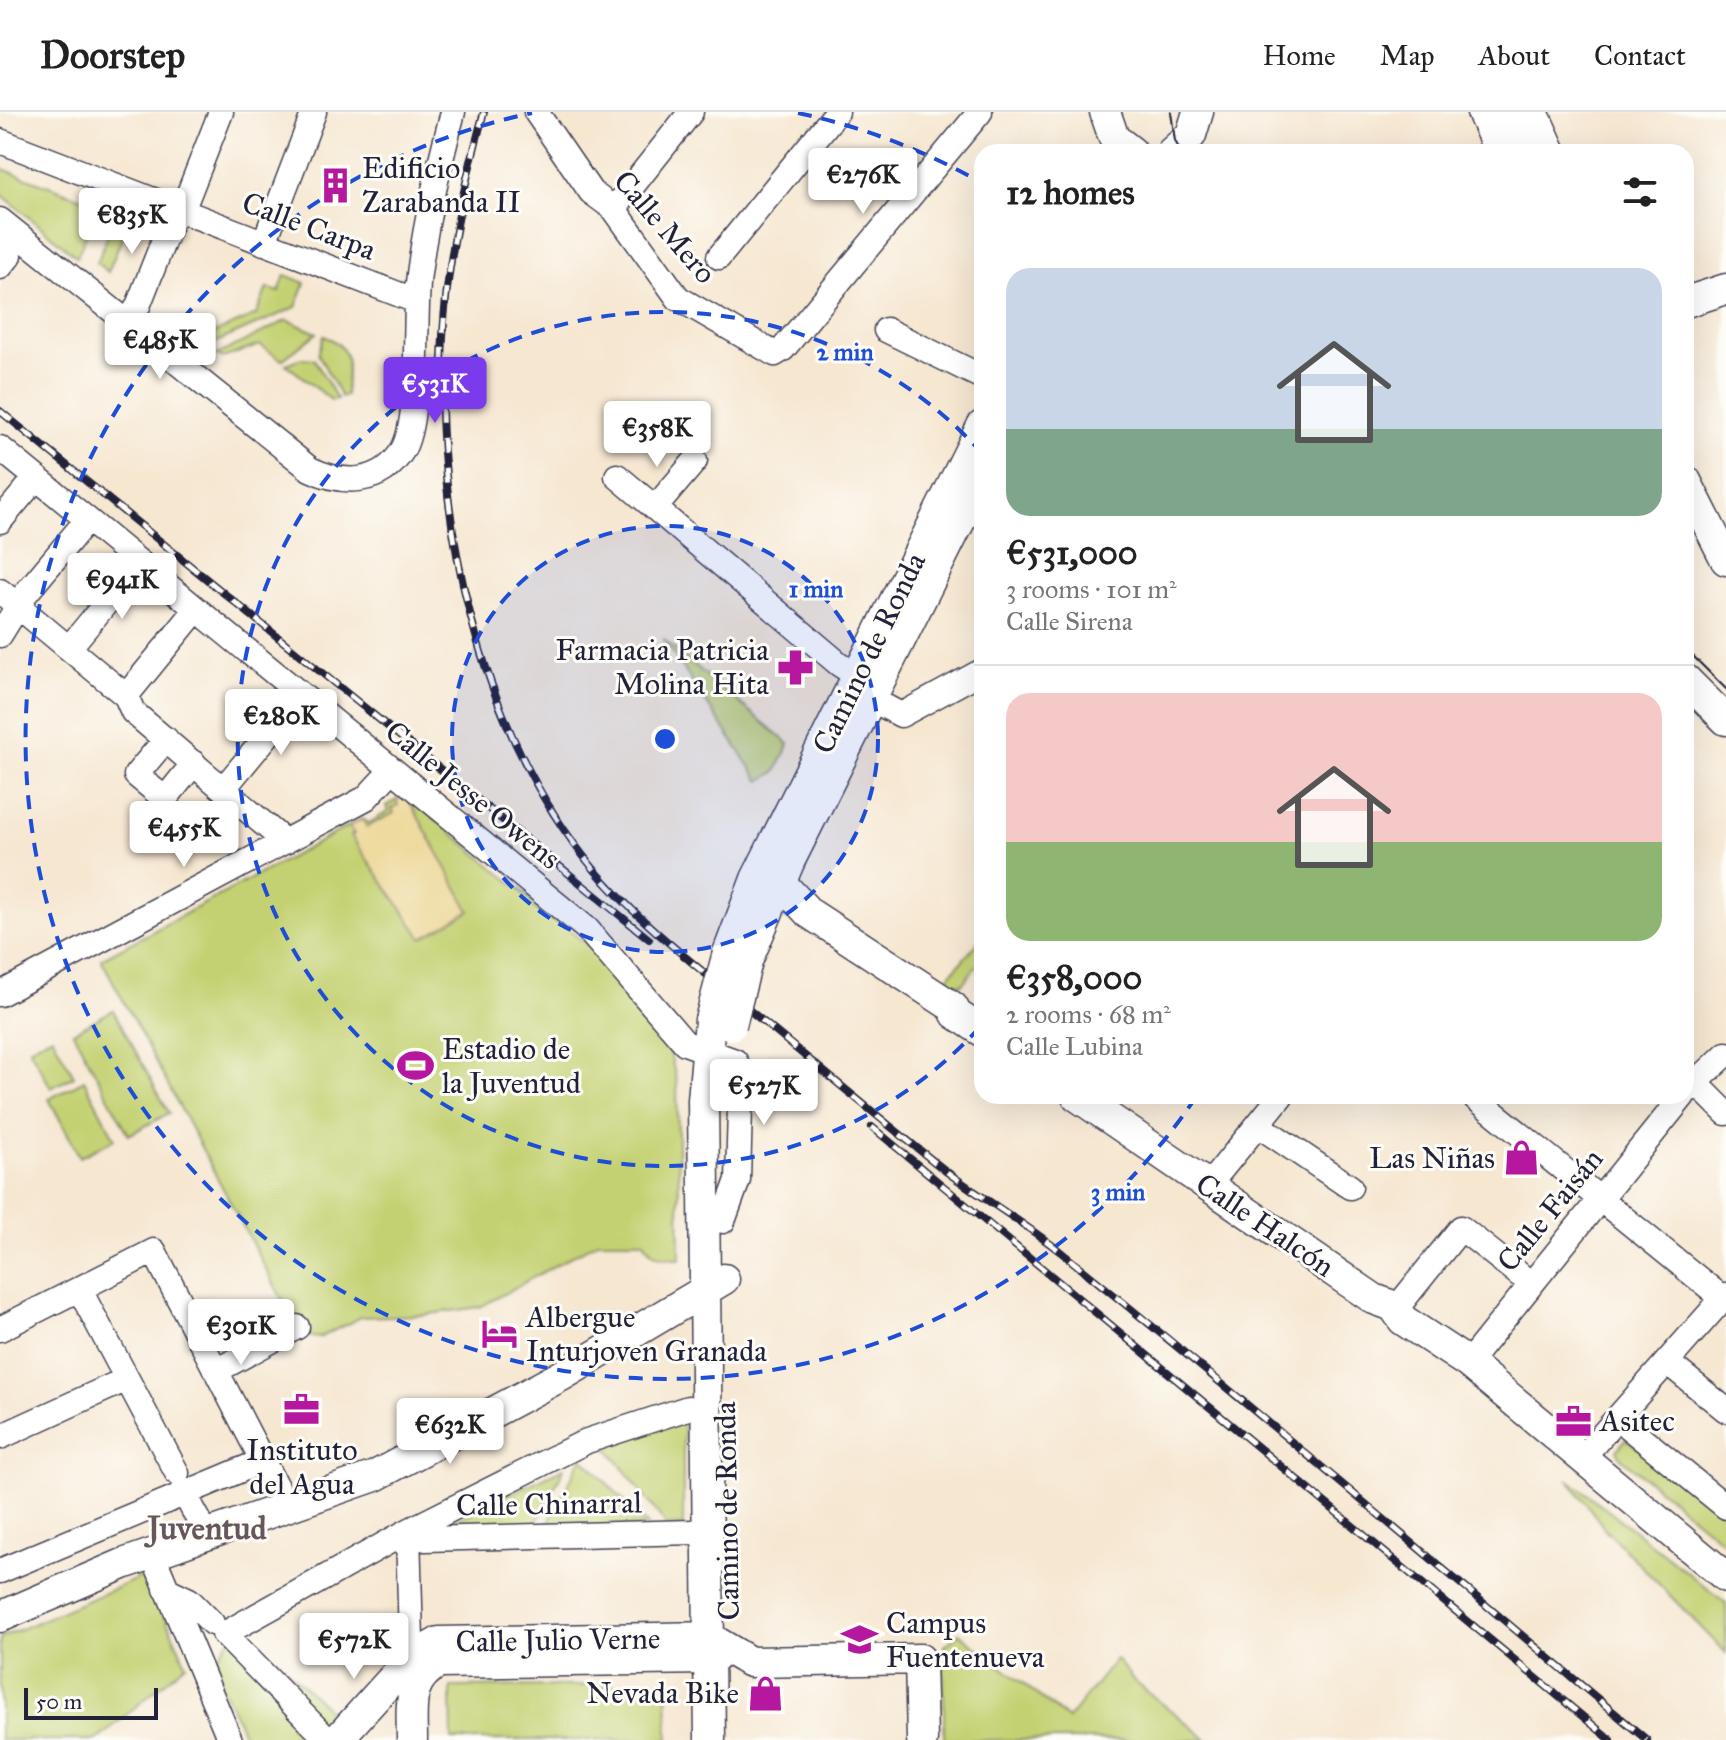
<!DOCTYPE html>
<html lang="en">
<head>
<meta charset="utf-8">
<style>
	:root { --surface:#fff; --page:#f6f6f6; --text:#222; --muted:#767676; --line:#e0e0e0; --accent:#7c3aed }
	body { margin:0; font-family:"IM FELL Great Primer",serif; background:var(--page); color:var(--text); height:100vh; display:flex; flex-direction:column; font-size:30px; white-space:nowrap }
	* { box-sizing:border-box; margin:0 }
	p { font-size:26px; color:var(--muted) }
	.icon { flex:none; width:44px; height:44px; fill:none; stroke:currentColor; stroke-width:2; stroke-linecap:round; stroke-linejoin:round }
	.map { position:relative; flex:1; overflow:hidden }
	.side { position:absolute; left:974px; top:32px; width:720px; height:960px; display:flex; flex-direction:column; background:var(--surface); border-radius:24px; box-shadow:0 8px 32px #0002 }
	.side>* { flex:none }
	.scale { position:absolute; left:24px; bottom:20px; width:134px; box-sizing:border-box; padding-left:8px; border:4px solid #22223b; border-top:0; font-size:22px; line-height:28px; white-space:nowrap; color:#22223b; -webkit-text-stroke:6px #fdfcf7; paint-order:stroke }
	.price { position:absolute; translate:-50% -68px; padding:0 18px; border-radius:8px; background:#fff; color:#222; font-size:26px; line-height:52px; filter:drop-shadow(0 2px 4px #0008) }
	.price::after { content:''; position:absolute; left:50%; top:48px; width:24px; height:18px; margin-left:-12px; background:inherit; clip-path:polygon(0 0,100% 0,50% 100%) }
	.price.active { background:var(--accent); color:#fff }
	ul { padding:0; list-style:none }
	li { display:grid; align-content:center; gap:16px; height:424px; padding:0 32px }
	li+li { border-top:2px solid var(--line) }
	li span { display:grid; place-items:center; height:248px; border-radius:24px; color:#555 }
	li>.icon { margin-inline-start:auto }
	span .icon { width:144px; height:144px; fill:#fffc; stroke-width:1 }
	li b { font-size:34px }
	h2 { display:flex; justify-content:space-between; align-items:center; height:96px; padding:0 32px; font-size:34px }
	header { display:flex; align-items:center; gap:48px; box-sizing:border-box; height:112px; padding:0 40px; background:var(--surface); border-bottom:2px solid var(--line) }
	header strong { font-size:38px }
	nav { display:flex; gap:44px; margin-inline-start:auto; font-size:28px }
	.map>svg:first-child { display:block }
</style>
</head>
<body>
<header>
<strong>Doorstep</strong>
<nav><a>Home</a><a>Map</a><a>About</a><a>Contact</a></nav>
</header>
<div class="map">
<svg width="1726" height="1628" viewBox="0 0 1726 1628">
	<rect width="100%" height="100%" fill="#fdfcf7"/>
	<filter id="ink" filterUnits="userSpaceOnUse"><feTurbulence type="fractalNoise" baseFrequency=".0125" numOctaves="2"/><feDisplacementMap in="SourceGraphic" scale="16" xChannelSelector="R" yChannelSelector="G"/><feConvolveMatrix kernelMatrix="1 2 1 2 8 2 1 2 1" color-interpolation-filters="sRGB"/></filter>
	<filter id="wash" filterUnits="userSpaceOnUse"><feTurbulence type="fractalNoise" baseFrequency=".006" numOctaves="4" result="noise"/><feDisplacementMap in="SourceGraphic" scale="32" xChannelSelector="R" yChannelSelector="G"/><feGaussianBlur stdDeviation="1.8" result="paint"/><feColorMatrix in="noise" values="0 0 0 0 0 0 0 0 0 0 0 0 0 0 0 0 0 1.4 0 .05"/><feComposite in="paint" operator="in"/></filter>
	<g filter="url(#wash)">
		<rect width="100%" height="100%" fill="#f6e7d1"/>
		<path fill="#c4d172" stroke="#737a56" stroke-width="2" d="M0,56L98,92L77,145L0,81Z
			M114,106L128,111L108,160L97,151Z
			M285,163L305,171L296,195L201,237L194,230L256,203L267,176L279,180Z
			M287,208L317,221L282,248L260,233L223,246L217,243Z
			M324,224C355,236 346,254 346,283L341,285L318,242Z
			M302,246L314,247L337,287L331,288L286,252Z
			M663,527L789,632L776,660L760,669Z
			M406,683L591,836L669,936L677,971L680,1147C663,1146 651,1146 644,1129H599L480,1195L423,1203L361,1205L319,1226L301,1223L101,847L362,707L369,711L389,699L386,694Z
			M982,826V847L962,872H942Z
			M113,898L169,1001L129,1023L73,920Z
			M52,924L74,964L51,976L29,936Z
			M84,968L115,1027L80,1045L49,987Z
			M683,1304V1414H667L607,1335Z
			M1626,1327L1726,1402V1432L1621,1346L1617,1338Z
			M582,1345L648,1414L546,1416Z
			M564,1356L533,1418H435Z
			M1568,1367L1726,1491V1541L1605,1417Z
			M146,1463L186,1552L97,1628H0V1526Z
			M244,1516L337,1606L316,1628H246L212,1552L232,1524Z
			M959,1521L1068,1607L1116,1547L1135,1570L1208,1628H944V1535Z
			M667,1573L668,1628H452L451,1575Z"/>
		<path fill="#eeda9e" stroke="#887e6c" stroke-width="2" d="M406,683L470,799L422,826L351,724L354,722L349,714L362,707L367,715L394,701L392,697L398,693L396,688Z"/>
	</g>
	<g filter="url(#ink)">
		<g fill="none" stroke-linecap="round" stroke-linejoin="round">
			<defs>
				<path id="minor" d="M536,0L591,80L614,97L678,186L775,242L783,237L980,0
					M0,29L416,189
					M614,97L691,0
					M182,99L221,0
					M0,108L310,357C343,373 381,373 402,339C422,306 413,206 419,162C426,107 439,54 453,0
					M264,131L314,0
					M0,135L10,143L0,155
					M719,145L837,0
					M127,213L138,194L176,97
					M886,218L982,265
					M0,336L587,817L685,931L735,949L741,960L738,1068L723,1109
					M617,364L839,552L858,564
					M655,396L695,349
					M0,409L36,366
					M0,479L126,584L133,600L285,730
					M0,523L26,481L87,408
					M69,536L139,451
					M126,584L196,498
					M871,587L901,603L982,559
					M166,627L136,663L165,687L194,651
					M224,676L301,583
					M0,882L366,686L391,659
					M1686,961L1726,1001
					M1686,980L1726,942
					M1473,984L1726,1189
					M1258,1013L1350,1075
					M1208,1074L1281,984
					M84,1186L177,1361
					M1393,1194L1400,1192L1461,1116L1520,1163
					M0,1217L154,1139L286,1394
					M1667,1250L1726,1298
					M1468,1251L1683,984
					M216,1259L297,1215
					M1617,1306L1726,1395
					M0,1325L127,1267
					M1581,1347L1726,1183
					M183,1379L206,1421
					M152,1441L230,1628
					M0,1459L262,1349
					M166,1477L189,1488L212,1511
					M411,1529L408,1419L425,1427L694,1420
					M324,1624L224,1522L408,1419L587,1329L688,1296"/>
				<path id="major" d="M1105,0L1114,26L1132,40
					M1482,0L1500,40
					M1509,0L1528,40
					M1533,0L1551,40
					M1172,40L1191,23L1198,0
					M1686,190L1726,177
					M1686,369L1726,448
					M1686,568L1726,608
					M780,770L809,801L953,895L956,902L982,919
					M728,841L756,767L982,314
					M747,849L790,748L982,365
					M710,908L703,988L710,1628
					M1077,984L1374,1187L1393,1194L1403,1208L1468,1251L1726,1465
					M0,1505L123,1452L375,1364L561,1264L724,1167
					M710,1526L750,1550L920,1547L922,1628
					M337,1628L411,1546L439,1530L709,1525
					M412,1628C412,1596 406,1568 439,1551L709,1547L726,1539"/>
			</defs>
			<use href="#minor" stroke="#424052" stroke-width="27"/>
			<use href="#major" stroke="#424052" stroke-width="33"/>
			<use href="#minor" stroke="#fff" stroke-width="24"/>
			<use href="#major" stroke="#fff" stroke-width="30"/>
			<path stroke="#22223b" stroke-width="2" d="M1171,0L1175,29L1181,40
				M1686,537L1726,577"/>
			<defs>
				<path id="rail" d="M484,0C464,73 447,147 443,224C433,403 477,616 593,756C635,806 687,846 737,888C807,945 876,1004 947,1060C985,1088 1026,1112 1062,1141C1260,1300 1452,1466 1647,1628
					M0,299L649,827
					M872,1015L1611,1628"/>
			</defs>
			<use href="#rail" stroke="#22223b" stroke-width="8"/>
			<use href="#rail" stroke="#fdfcf7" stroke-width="5" stroke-dasharray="15" stroke-linecap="butt"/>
			<defs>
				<path id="major-bridge" d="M710,908L728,841
					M731,913L747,849"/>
			</defs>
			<use href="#major-bridge" stroke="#424052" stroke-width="33" stroke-linecap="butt"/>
			<use href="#major-bridge" stroke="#fff" stroke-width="30"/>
		</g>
	</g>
	<circle cx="665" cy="627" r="213" fill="#1d4ed8" fill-opacity=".12"/>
	<g fill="none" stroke="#1d4ed8" stroke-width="4" stroke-dasharray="14 10">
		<circle cx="665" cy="627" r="213"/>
		<path d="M980 915A427 427 0 1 1 980 339"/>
		<path d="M1196 985A640 640 0 1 1 532 1M798 1A640 640 0 0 1 980 70"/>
	</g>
	<defs>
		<symbol id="building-bare" viewBox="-9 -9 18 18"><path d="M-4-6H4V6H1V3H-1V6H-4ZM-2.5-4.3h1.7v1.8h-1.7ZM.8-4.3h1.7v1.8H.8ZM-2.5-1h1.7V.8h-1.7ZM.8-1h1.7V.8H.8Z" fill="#b5179e" stroke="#fdfcf7" stroke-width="2.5" paint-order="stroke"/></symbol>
		<symbol id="pharmacy-bare" viewBox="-9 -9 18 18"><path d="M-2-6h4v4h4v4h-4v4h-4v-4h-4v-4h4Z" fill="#b5179e" stroke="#fdfcf7" stroke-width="2.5" paint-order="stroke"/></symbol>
		<symbol id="stadium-bare" viewBox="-9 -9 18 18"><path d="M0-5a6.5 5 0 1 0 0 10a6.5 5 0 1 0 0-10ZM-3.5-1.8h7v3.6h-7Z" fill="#b5179e" stroke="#fdfcf7" stroke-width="2.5" paint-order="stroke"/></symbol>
		<symbol id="shop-bare" viewBox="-9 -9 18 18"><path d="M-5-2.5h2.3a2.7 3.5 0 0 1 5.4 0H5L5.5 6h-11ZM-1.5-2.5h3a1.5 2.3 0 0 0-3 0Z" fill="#b5179e" stroke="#fdfcf7" stroke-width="2.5" paint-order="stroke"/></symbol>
		<symbol id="hotel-bare" viewBox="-9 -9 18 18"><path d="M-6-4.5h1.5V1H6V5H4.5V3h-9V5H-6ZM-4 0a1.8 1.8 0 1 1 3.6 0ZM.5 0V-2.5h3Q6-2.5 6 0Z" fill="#b5179e" stroke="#fdfcf7" stroke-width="2.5" paint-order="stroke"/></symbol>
		<symbol id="office-bare" viewBox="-9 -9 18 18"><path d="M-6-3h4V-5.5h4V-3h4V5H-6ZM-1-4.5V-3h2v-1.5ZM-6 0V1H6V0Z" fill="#b5179e" stroke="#fdfcf7" stroke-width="2.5" paint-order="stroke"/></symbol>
		<symbol id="university-bare" viewBox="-9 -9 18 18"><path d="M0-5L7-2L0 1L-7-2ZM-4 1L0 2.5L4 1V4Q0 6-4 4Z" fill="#b5179e" stroke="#fdfcf7" stroke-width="2.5" paint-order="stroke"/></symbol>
	</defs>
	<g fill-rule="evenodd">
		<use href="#building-bare" x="310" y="48" width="51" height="51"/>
		<use href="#pharmacy-bare" x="770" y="530" width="51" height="51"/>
		<use href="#stadium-bare" x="390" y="928" width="51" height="51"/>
		<use href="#shop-bare" x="1496" y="1020" width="51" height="51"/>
		<use href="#hotel-bare" x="474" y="1196" width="51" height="51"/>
		<use href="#office-bare" x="276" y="1272" width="51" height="51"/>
		<use href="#office-bare" x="1548" y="1284" width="51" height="51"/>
		<use href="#university-bare" x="834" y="1502" width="51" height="51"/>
		<use href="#shop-bare" x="740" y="1556" width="51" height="51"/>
	</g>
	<g text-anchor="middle" stroke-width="6" stroke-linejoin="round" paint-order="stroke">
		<g font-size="30" fill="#22223b" stroke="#fdfcf7" text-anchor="start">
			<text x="362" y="66">Edificio<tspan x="362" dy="34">Zarabanda II</tspan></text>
			<text x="769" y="548" text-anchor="end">Farmacia Patricia<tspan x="769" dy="34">Molina Hita</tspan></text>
			<text x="442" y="947">Estadio de<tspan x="442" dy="34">la Juventud</tspan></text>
			<text x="1495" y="1056" text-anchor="end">Las Niñas</text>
			<text x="526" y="1215">Albergue<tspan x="526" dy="34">Inturjoven Granada</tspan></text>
			<text x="1600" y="1319">Asitec</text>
			<text x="302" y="1348" text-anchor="middle">Instituto<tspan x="302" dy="34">del Agua</tspan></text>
			<text x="886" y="1521">Campus<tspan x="886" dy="34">Fuentenueva</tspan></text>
			<text x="739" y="1591" text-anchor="end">Nevada Bike</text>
		</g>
		<g font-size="30" fill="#22223b" stroke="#fdfcf7">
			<text transform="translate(309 114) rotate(21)" y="10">Calle Carpa</text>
			<text transform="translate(665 115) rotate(49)" y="10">Calle Mero</text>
			<text transform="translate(869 541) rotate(-64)" y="10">Camino de Ronda</text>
			<text transform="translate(473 683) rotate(39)" y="10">Calle Jesse Owens</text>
			<text transform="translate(1550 1098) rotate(-51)" y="10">Calle Faisán</text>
			<text transform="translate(1265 1113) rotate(34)" y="10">Calle Halcón</text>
			<text transform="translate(549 1392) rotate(-1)" y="10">Calle Chinarral</text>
			<text transform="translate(727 1399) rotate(-91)" y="10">Camino de Ronda</text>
			<text transform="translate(558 1528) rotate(-1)" y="10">Calle Julio Verne</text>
		</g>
		<g font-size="32" font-weight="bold" fill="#66575e" stroke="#fdfcf7">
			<text x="207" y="1427">Juventud</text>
		</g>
	</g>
	<circle cx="665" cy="627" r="12" fill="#1d4ed8" stroke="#fdfcf7" stroke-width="4"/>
	<g font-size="24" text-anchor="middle" font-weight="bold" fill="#1d4ed8" stroke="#fdfcf7" stroke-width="6" stroke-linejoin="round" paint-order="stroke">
		<text x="845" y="248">2 min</text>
		<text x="816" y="485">1 min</text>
		<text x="1118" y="1088">3 min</text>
	</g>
</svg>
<div class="scale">50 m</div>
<b class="price" style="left:863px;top:104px">€276K</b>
<b class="price" style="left:132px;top:144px">€835K</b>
<b class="price" style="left:160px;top:269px">€485K</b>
<b class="price active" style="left:435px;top:313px">€531K</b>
<b class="price" style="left:657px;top:357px">€358K</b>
<b class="price" style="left:122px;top:509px">€941K</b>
<b class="price" style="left:281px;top:645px">€280K</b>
<b class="price" style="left:184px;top:757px">€455K</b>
<b class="price" style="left:764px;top:1015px">€527K</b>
<b class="price" style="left:241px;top:1255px">€301K</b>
<b class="price" style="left:450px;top:1354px">€632K</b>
<b class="price" style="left:354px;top:1569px">€572K</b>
<section class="side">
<h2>12 homes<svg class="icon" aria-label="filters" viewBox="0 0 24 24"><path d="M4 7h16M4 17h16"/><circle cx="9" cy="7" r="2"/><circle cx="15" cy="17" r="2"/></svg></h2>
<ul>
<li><span style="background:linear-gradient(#c9d6e8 65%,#7fa58c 0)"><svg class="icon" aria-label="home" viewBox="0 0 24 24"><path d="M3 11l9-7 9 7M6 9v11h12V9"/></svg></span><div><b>€531,000</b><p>3 rooms · 101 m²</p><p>Calle Sirena</p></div></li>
<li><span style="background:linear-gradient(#f6c9c9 60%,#8fb573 0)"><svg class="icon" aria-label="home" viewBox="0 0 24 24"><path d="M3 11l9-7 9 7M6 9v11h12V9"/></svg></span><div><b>€358,000</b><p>2 rooms · 68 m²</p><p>Calle Lubina</p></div></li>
</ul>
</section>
</div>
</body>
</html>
